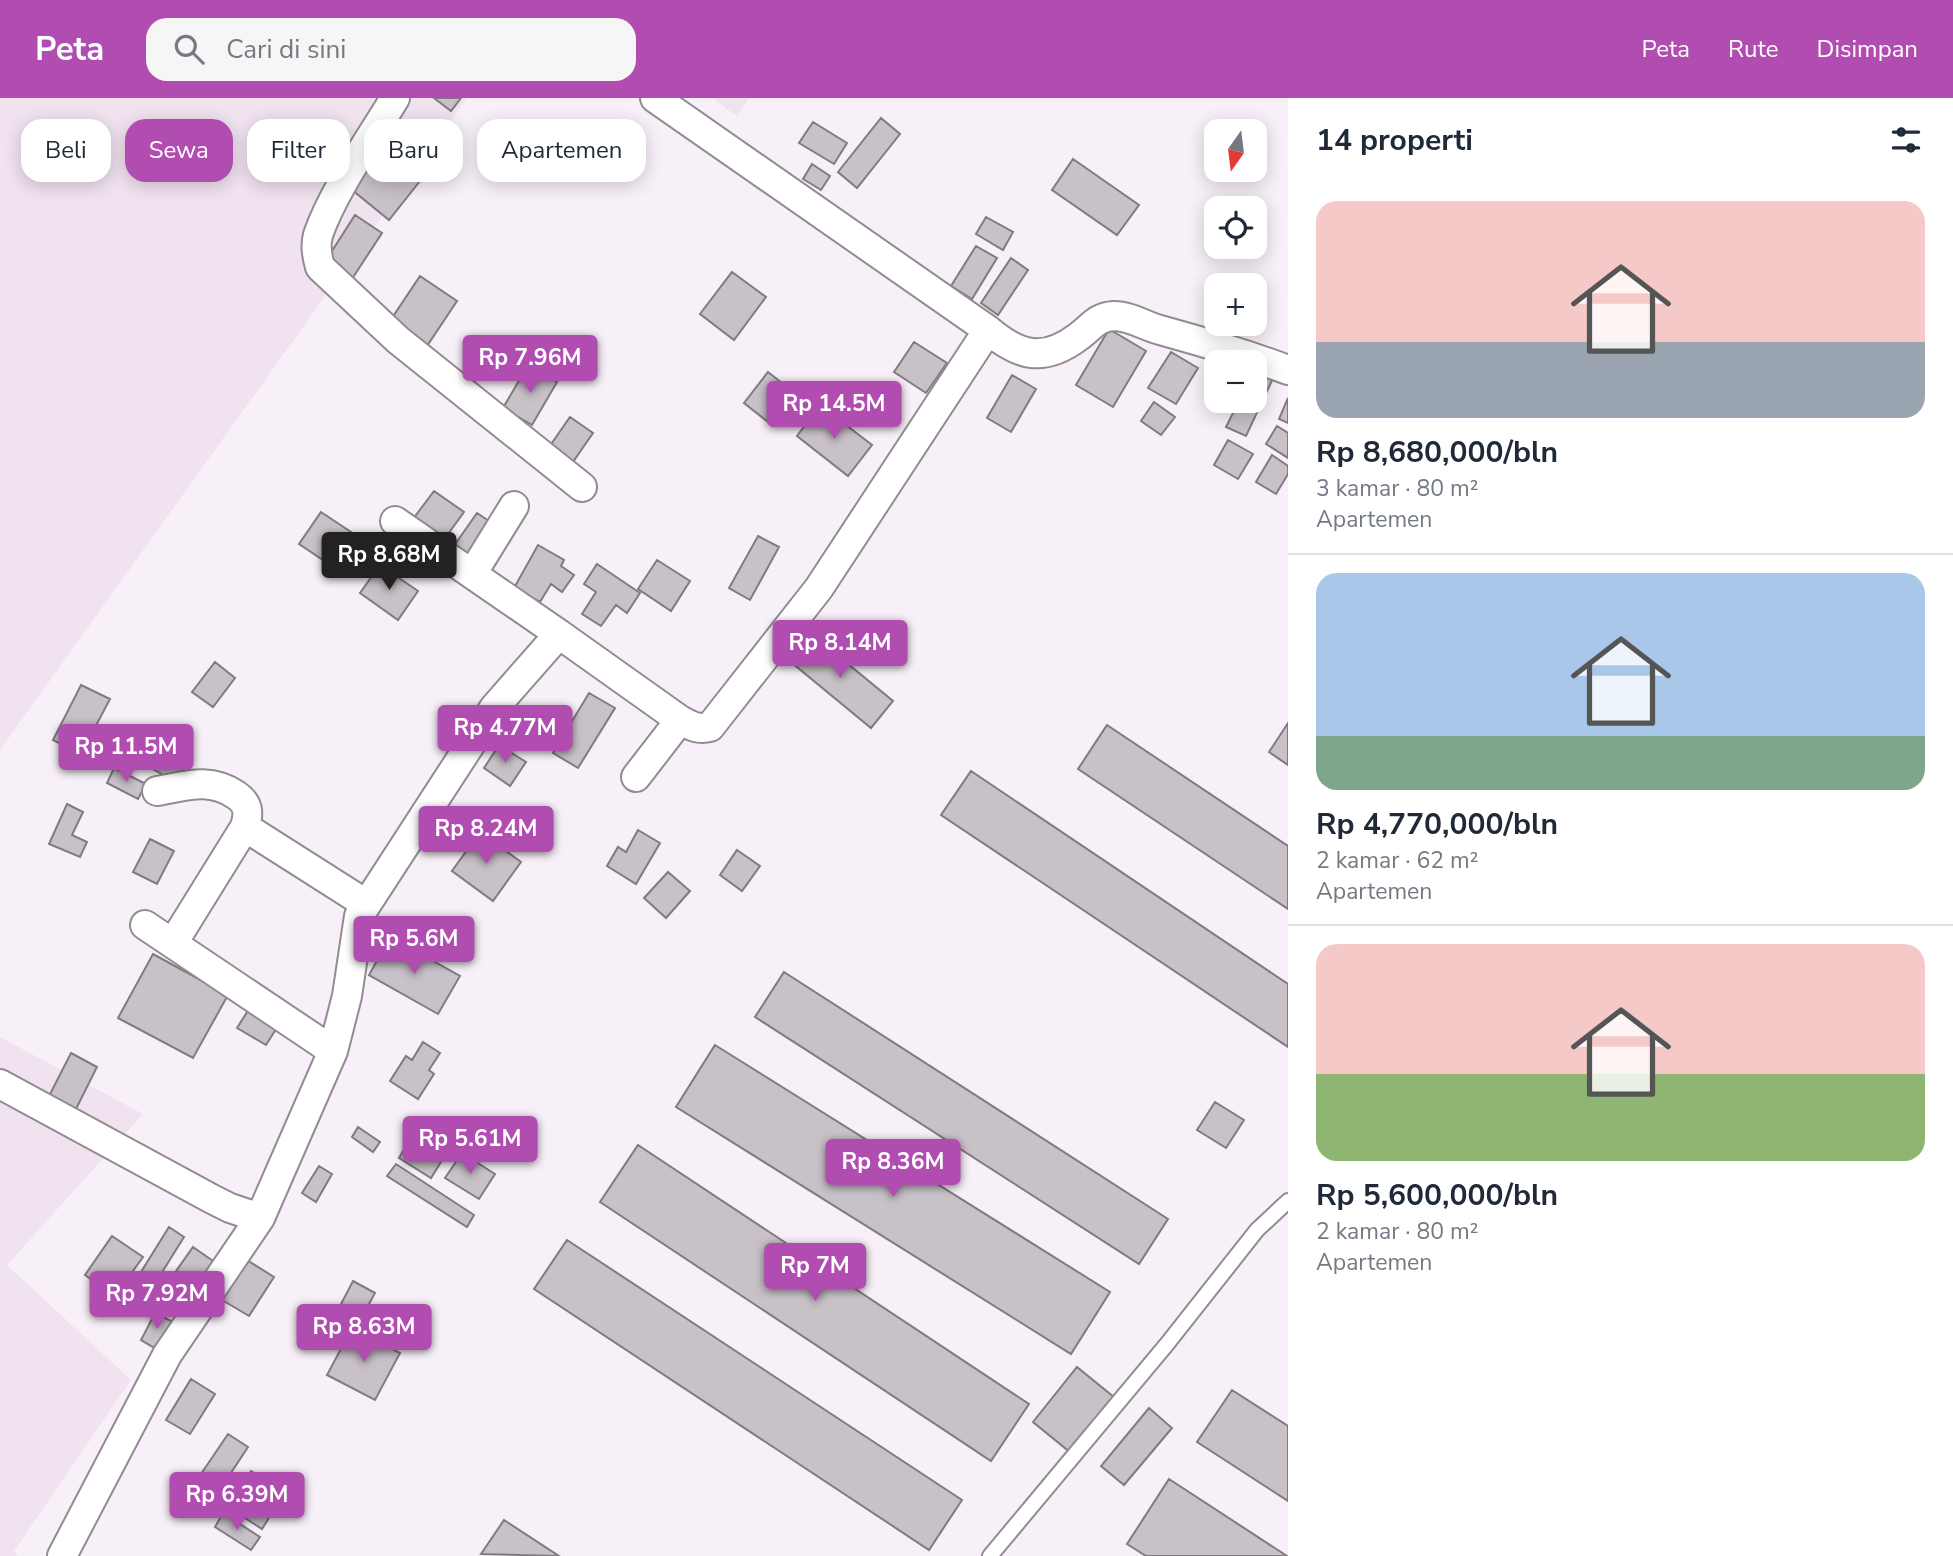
<!DOCTYPE html>
<html lang="id">
<head>
<meta charset="utf-8">
<style>
	:root { --surface:#fff; --page:#f6f6f7; --text:#1f2937; --muted:#747a83; --line:#e0e1e3; --accent:#b14cb1 }
	body { margin:0; font-family:"Nunito Sans",sans-serif; background:var(--page); color:var(--text); height:100vh; display:flex; flex-direction:column; font-size:26px; white-space:nowrap }
	* { box-sizing:border-box; margin:0 }
	p { font-size:23px; color:var(--muted) }
	.icon { flex:none; width:38px; height:38px; fill:none; stroke:currentColor; stroke-width:2; stroke-linecap:round; stroke-linejoin:round }
	.map { position:relative; flex:1; overflow:hidden }
	.sheet { display:flex; flex-direction:column; background:var(--surface); width:665px }
	.sheet>* { flex:none }
	.guide { position:absolute; left:21px; top:21px; width:665px; height:63px; display:flex; gap:14px }
	.needle { width:46px; rotate:194deg }
	.controls { position:absolute; left:1204px; top:21px; display:grid; gap:14px }
	.controls a { display:grid; place-items:center; width:63px; height:63px; border-radius:14px; background:var(--surface); box-shadow:0 4px 18px #0003; font-size:35px }
	.price { position:absolute; translate:-50% -60px; padding:0 16px; border-radius:7px; background:var(--accent); color:#fff; font-size:23px; line-height:46px; filter:drop-shadow(0 2px 4px #0008) }
	.price::after { content:''; position:absolute; left:50%; top:42px; width:21px; height:16px; margin-left:-10px; background:inherit; clip-path:polygon(0 0,100% 0,50% 100%) }
	.price.selected { background:#222; color:#fff }
	ul { padding:0; list-style:none }
	li { display:grid; align-content:center; gap:14px; height:371px; padding:0 28px }
	li+li { border-top:2px solid var(--line) }
	li span { display:grid; place-items:center; height:217px; border-radius:21px; color:#555 }
	li>.icon { margin-inline-start:auto }
	span .icon { width:126px; height:126px; fill:#fffc; stroke-width:1 }
	li b { font-size:30px }
	h2 { display:flex; justify-content:space-between; align-items:center; height:84px; padding:0 28px; font-size:30px }
	.tag { padding:0 24px; border-radius:21px; background:var(--surface); box-shadow:0 4px 18px #0003; font-size:24px; line-height:63px }
	.tag.selected { background:var(--accent); color:#fff }
	header { display:flex; align-items:center; gap:42px; box-sizing:border-box; height:98px; padding:0 35px; background:var(--accent); color:#fff }
	header strong { font-size:33px }
	nav { display:flex; gap:38px; margin-inline-start:auto; font-size:24px }
	.search { width:490px; height:63px; background:var(--page); display:flex; align-items:center; gap:18px; box-sizing:border-box; padding:0 24px; border-radius:21px; color:var(--muted); font-size:26px }
	main { display:flex; flex:1; min-height:0 }
	.map>svg:first-child { display:block }
</style>
</head>
<body>
<header>
<strong>Peta</strong>
<div class="search"><svg class="icon" aria-label="search" viewBox="0 0 24 24"><circle cx="10" cy="10" r="6"/><path d="M15 15l6 6"/></svg>Cari di sini</div>
<nav><a>Peta</a><a>Rute</a><a>Disimpan</a></nav>
</header>
<main>
<div class="map">
<svg width="1288" height="1458" viewBox="0 0 1288 1458">
	<rect width="100%" height="100%" fill="#f8f0f8"/>
	<path fill="#f0e2ef" d="M0,0H467L0,652Z
		M712,0H749L737,18Z
		M0,939L143,1016L7,1167L131,1282L14,1453L18,1458H0Z"/>
	<path fill="#c8c1c8" stroke="#817a81" stroke-width="2" d="M434,0H461L451,13Z
		M881,20L900,36L857,90L838,74Z
		M813,24L847,45L834,66L799,45Z
		M382,53L420,83L389,122L351,91Z
		M1073,61L1139,107L1117,137L1052,92Z
		M812,66L830,78L821,92L803,81Z
		M355,117L382,135L352,181L325,164Z
		M986,119L1013,134L1003,152L976,136Z
		M976,148L997,160L972,201L951,188Z
		M1011,160L1028,172L998,217L981,205Z
		M732,174L766,199L734,242L700,216Z
		M420,178L457,203L427,248L390,223Z
		M1109,231L1146,253L1113,309L1076,287Z
		M914,244L947,265L926,295L894,274Z
		M1171,254L1198,270L1176,306L1148,290Z
		M528,267L557,284L532,327L503,310Z
		M1255,269L1274,278L1246,338L1226,329L1239,303H1255Z
		M768,274L797,297L773,328L744,305Z
		M1012,277L1036,291L1011,334L987,320Z
		M1288,300V325L1279,321Z
		M1154,304L1175,319L1161,337L1141,323Z
		M820,307L872,347L848,378L797,338Z
		M570,319L593,335L568,371L545,355Z
		M1277,328L1288,335V360L1266,346Z
		M1228,342L1253,356L1238,381L1214,367Z
		M1272,357L1288,368V376L1276,396L1256,384Z
		M434,393L464,414L440,447L410,425Z
		M321,414L366,444L344,476L299,446Z
		M477,415L495,427L467,467L449,455Z
		M758,438L779,449L750,502L729,490Z
		M538,447L564,462L561,468L574,477L562,494L551,486L540,504L514,490Z
		M657,462L690,483L671,513L638,491Z
		M597,466L640,495L627,515L616,507L601,528L582,516L596,494L584,486Z
		M380,467L418,493L398,522L360,495Z
		M808,533L893,603L871,630L786,560Z
		M215,564L235,580L213,609L192,594Z
		M81,587L110,601L81,656L53,642Z
		M589,595L615,610L578,670L553,655Z
		M1288,625V667L1269,654Z
		M1107,627L1288,748V811L1078,671Z
		M144,631L191,658L175,684L129,657Z
		M499,647L526,664L510,688L484,670Z
		M114,670L146,686L138,701L107,685Z
		M971,673L1288,886V949L941,717Z
		M67,706L83,714L72,737L87,744L80,759L49,746Z
		M638,732L660,745L636,786L607,768L618,749L626,754Z
		M480,734L521,764L493,803L452,773Z
		M150,741L174,753L157,786L133,774Z
		M737,752L760,768L742,793L720,777Z
		M668,774L690,793L666,820L644,800Z
		M390,839L460,878L438,916L369,877Z
		M153,856L228,897L193,960L118,920Z
		M784,874L1168,1121L1139,1166L755,919Z
		M249,911L278,928L266,947L237,930Z
		M423,944L440,955L429,972L434,976L418,1001L390,983L406,958L412,962Z
		M715,947L1110,1194L1071,1256L676,1009Z
		M71,955L97,969L74,1015L47,1002Z
		M1215,1004L1244,1022L1226,1050L1197,1032Z
		M358,1029L380,1044L373,1054L352,1039Z
		M411,1039L444,1059L431,1080L399,1060Z
		M638,1047L1029,1306L991,1363L600,1104Z
		M462,1055L495,1076L479,1101L445,1080Z
		M396,1066L474,1117L467,1129L387,1078Z
		M319,1068L332,1076L316,1104L302,1095Z
		M169,1129L184,1139L156,1184L141,1174Z
		M112,1138L143,1159L115,1198L85,1177Z
		M567,1142L962,1402L929,1452L534,1191Z
		M193,1149L223,1170L193,1214L162,1193Z
		M242,1159L274,1179L249,1218L217,1199Z
		M353,1183L375,1195L363,1217L341,1206Z
		M155,1215L173,1224L158,1252L141,1242Z
		M352,1230L400,1255L375,1302L327,1277Z
		M1077,1269L1115,1300L1071,1355L1033,1324Z
		M191,1281L215,1296L190,1336L166,1322Z
		M1232,1292L1288,1328V1403L1197,1344Z
		M1149,1310L1172,1330L1124,1387L1101,1368Z
		M228,1336L248,1349L219,1393L199,1379Z
		M251,1373L285,1394L262,1431L228,1409Z
		M1169,1381L1287,1458H1146L1127,1446Z
		M223,1415L260,1439L251,1452L215,1429Z
		M504,1422L559,1458L481,1456Z"/>
	<g fill="none" stroke-linecap="round" stroke-linejoin="round">
		<defs>
			<path id="service" d="M990,1458L1167,1246L1257,1132L1288,1103"/>
			<path id="minor" d="M395,0C371,40 333,93 318,137C315,148 317,158 320,169L398,242L582,389
				M655,0L988,232C1019,258 1043,265 1078,239C1092,229 1096,219 1114,218C1130,218 1145,228 1160,232C1203,244 1246,256 1288,272
				M395,423L559,536
				M472,476L514,408
				M636,679L680,622
				M157,693C186,688 209,679 236,697C249,706 249,715 245,729L173,845
				M245,729L366,806
				M145,827L333,953
				M0,986L212,1101L230,1110L260,1120
				M62,1458L167,1257L260,1120L333,953L347,898L359,818L494,610L559,536L680,622C691,628 698,632 710,629L819,490L988,232"/>
		</defs>
		<use href="#service" stroke="#928b92" stroke-width="18"/>
		<use href="#minor" stroke="#928b92" stroke-width="32"/>
		<use href="#service" stroke="#fff" stroke-width="14"/>
		<use href="#minor" stroke="#fff" stroke-width="28"/>
	</g>
</svg>
<div class="controls">
<a><svg class="needle" viewBox="-14 -14 28 28"><path d="M0-13l5 13h-10z" fill="#e53935"/><path d="M0 13l5-13h-10z" fill="#747a83"/></svg></a>
<a><svg class="icon" aria-label="locate" viewBox="0 0 24 24"><circle cx="12" cy="12" r="6"/><path d="M12 2v4M12 18v4M2 12h4M18 12h4"/></svg></a>
<a>+</a>
<a>−</a>
</div>
<b class="price" style="left:530px;top:297px">Rp 7.96M</b>
<b class="price" style="left:834px;top:343px">Rp 14.5M</b>
<b class="price selected" style="left:389px;top:494px">Rp 8.68M</b>
<b class="price" style="left:840px;top:582px">Rp 8.14M</b>
<b class="price" style="left:505px;top:667px">Rp 4.77M</b>
<b class="price" style="left:126px;top:686px">Rp 11.5M</b>
<b class="price" style="left:486px;top:768px">Rp 8.24M</b>
<b class="price" style="left:414px;top:878px">Rp 5.6M</b>
<b class="price" style="left:470px;top:1078px">Rp 5.61M</b>
<b class="price" style="left:893px;top:1101px">Rp 8.36M</b>
<b class="price" style="left:815px;top:1205px">Rp 7M</b>
<b class="price" style="left:157px;top:1233px">Rp 7.92M</b>
<b class="price" style="left:364px;top:1266px">Rp 8.63M</b>
<b class="price" style="left:237px;top:1434px">Rp 6.39M</b>
<div class="guide">
<a class="tag">Beli</a>
<a class="tag selected">Sewa</a>
<a class="tag">Filter</a>
<a class="tag">Baru</a>
<a class="tag">Apartemen</a>
</div>
</div>
<section class="sheet">
<h2>14 properti<svg class="icon" aria-label="filters" viewBox="0 0 24 24"><path d="M4 7h16M4 17h16"/><circle cx="9" cy="7" r="2"/><circle cx="15" cy="17" r="2"/></svg></h2>
<ul>
<li><span style="background:linear-gradient(#f6c9c9 65%,#9aa5b1 0)"><svg class="icon" aria-label="home" viewBox="0 0 24 24"><path d="M3 11l9-7 9 7M6 9v11h12V9"/></svg></span><div><b>Rp 8,680,000/bln</b><p>3 kamar · 80 m²</p><p>Apartemen</p></div></li>
<li><span style="background:linear-gradient(#a9c7e8 75%,#7fa58c 0)"><svg class="icon" aria-label="home" viewBox="0 0 24 24"><path d="M3 11l9-7 9 7M6 9v11h12V9"/></svg></span><div><b>Rp 4,770,000/bln</b><p>2 kamar · 62 m²</p><p>Apartemen</p></div></li>
<li><span style="background:linear-gradient(#f6c9c9 60%,#8fb573 0)"><svg class="icon" aria-label="home" viewBox="0 0 24 24"><path d="M3 11l9-7 9 7M6 9v11h12V9"/></svg></span><div><b>Rp 5,600,000/bln</b><p>2 kamar · 80 m²</p><p>Apartemen</p></div></li>
</ul>
</section>
</main>
</body>
</html>
